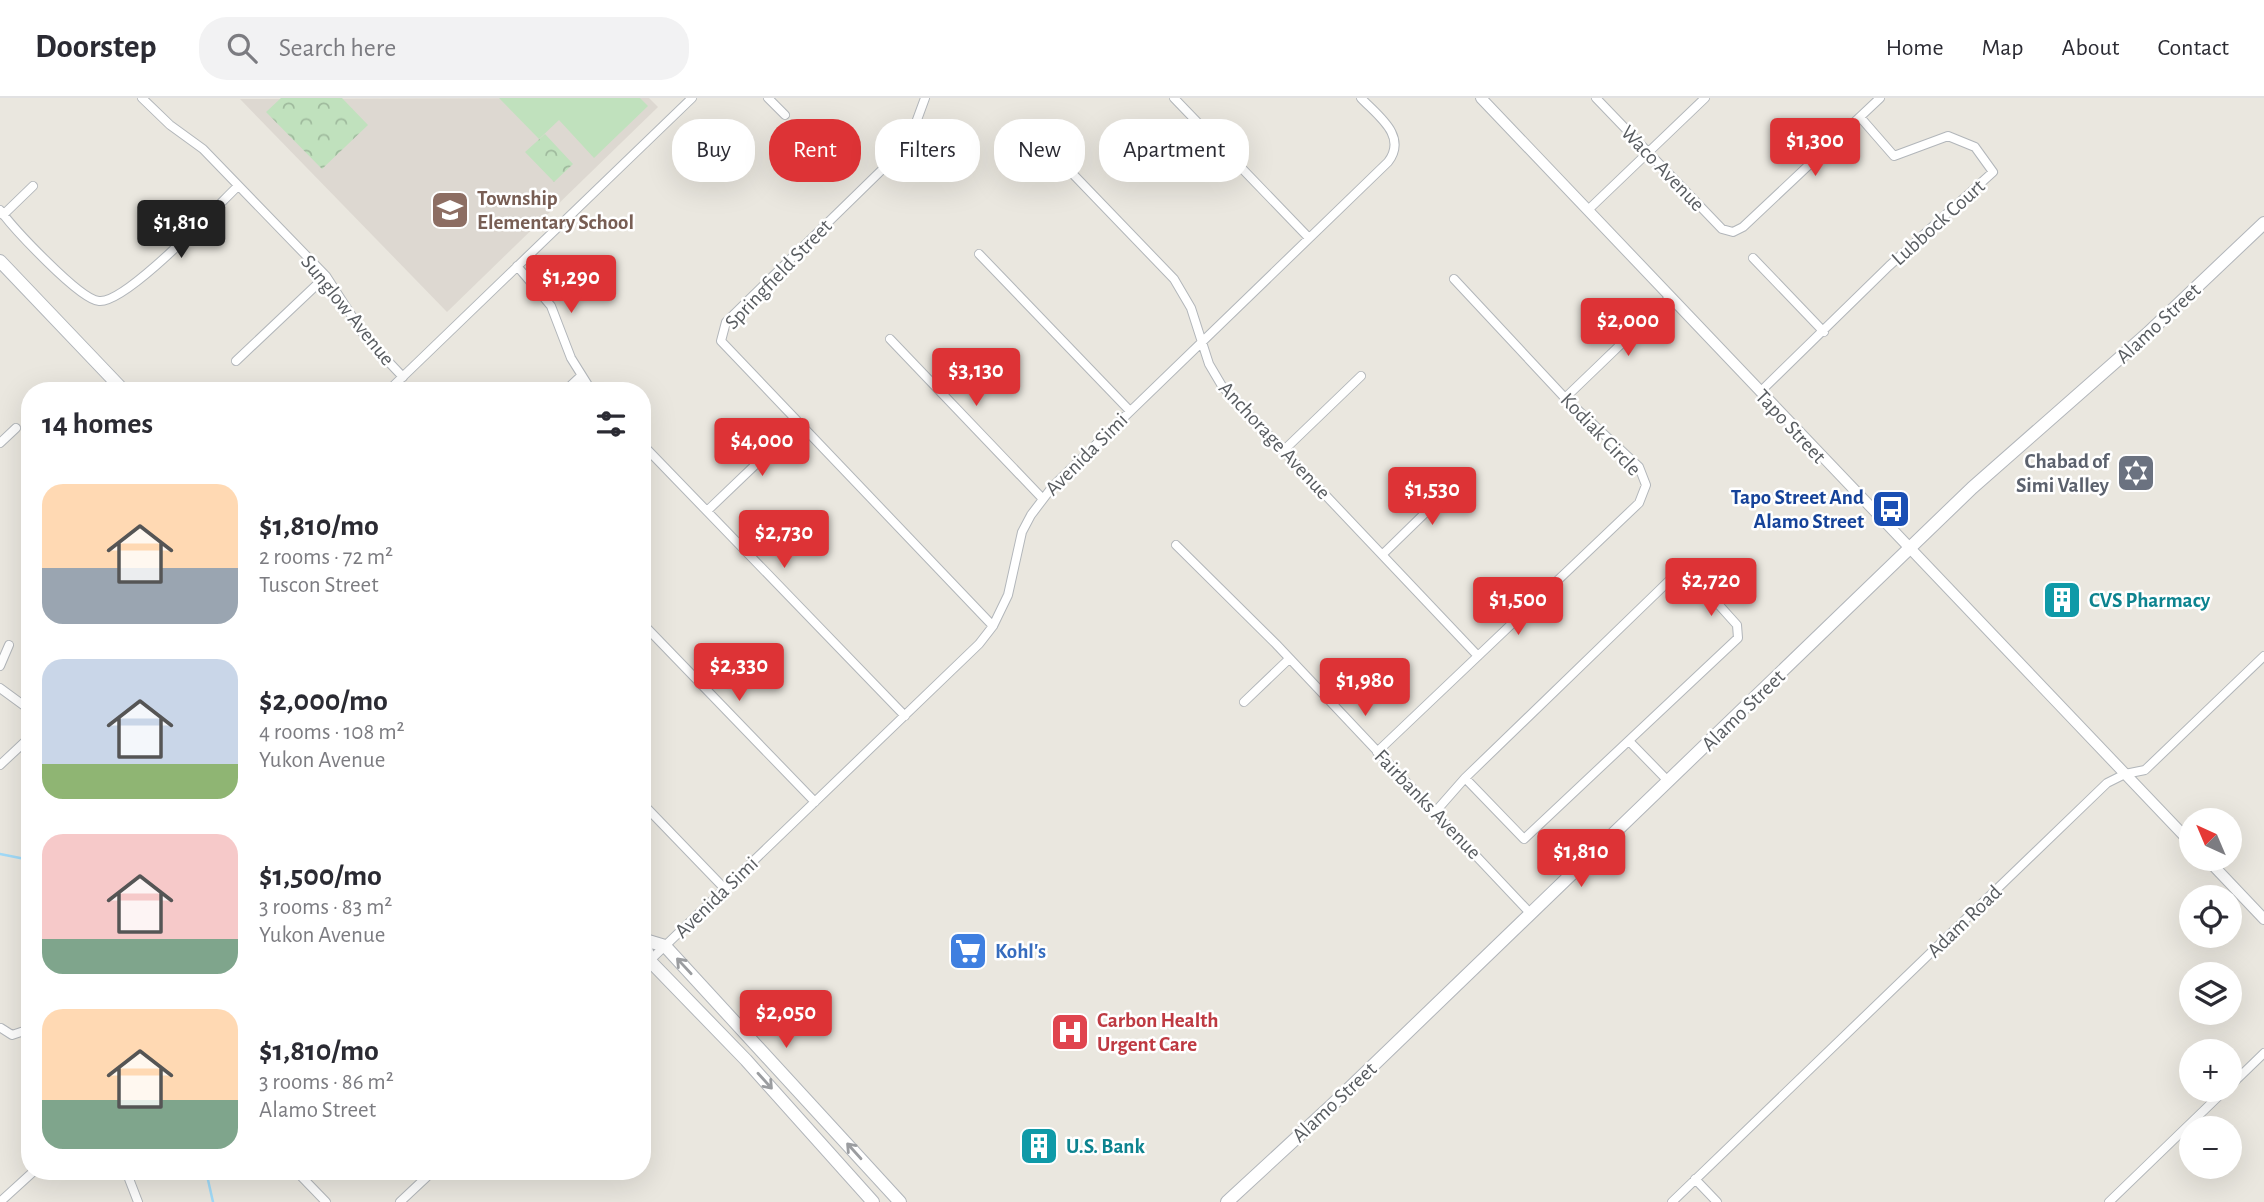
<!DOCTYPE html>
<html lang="en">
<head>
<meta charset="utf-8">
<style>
	:root { --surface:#fff; --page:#f2f2f3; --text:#2b2b33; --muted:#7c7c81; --line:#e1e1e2; --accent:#dd3336 }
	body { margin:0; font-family:"Alegreya Sans",sans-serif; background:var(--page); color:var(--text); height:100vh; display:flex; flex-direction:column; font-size:26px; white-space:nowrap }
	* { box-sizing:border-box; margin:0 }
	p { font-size:23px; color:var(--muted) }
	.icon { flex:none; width:38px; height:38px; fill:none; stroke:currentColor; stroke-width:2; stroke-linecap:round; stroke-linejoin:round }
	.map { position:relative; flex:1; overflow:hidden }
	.drawer { position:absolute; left:21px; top:284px; width:630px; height:798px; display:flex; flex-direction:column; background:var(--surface); border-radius:28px; box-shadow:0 7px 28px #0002 }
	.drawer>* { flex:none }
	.banner { position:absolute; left:672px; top:21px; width:665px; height:63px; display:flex; gap:14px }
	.needle { width:46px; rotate:316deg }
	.controls { position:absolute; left:2179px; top:710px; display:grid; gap:14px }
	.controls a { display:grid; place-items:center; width:63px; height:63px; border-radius:50%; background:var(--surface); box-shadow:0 7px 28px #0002; font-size:35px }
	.price { position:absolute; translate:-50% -60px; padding:0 16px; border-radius:7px; background:var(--accent); color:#fff; font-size:23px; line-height:46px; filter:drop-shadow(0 2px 4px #0008) }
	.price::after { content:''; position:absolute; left:50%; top:42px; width:21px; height:16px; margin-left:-10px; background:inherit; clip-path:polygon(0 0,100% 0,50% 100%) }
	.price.active { background:#222; color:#fff }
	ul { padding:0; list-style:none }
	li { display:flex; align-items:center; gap:21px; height:175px; padding:0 21px }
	li span { display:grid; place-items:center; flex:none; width:196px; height:140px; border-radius:21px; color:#555 }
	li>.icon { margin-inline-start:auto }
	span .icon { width:84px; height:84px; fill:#fffc; stroke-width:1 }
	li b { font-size:30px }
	h2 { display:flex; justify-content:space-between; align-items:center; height:84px; padding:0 21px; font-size:30px }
	.pill { padding:0 24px; border-radius:28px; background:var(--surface); box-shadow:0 7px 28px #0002; font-size:24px; line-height:63px }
	.pill.active { background:var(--accent); color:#fff }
	header { display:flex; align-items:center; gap:42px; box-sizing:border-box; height:98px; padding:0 35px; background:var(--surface); border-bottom:2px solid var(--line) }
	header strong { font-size:33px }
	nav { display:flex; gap:38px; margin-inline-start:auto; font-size:24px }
	.search { width:490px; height:63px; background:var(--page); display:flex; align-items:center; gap:18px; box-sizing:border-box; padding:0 24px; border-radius:28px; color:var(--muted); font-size:26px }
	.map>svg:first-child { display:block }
</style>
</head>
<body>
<header>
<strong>Doorstep</strong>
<div class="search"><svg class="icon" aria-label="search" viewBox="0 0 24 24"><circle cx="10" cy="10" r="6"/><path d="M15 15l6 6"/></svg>Search here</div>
<nav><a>Home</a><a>Map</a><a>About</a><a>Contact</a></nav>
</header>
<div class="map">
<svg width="2264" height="1104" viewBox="0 0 2264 1104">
	<defs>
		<pattern id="park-crowns" width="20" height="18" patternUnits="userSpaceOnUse" patternTransform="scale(1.75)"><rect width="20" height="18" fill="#c0e1bd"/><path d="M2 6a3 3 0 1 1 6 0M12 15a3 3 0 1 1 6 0" fill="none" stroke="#9fba9d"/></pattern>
	</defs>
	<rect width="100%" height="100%" fill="#eae7df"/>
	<path fill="#ddd8d1" d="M649,0L658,9L447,214L240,1Z"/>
	<path fill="url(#park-crowns)" d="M281,0H342L368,27L322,71L266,14Z
		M545,36L573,66L554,84L525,54Z"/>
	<path fill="#c0e1bd" d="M499,0H640L648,8L594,60L559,22L539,41Z"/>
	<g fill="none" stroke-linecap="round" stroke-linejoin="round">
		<path stroke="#a1dbf9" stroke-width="2.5" d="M0,756L30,762
			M206,1073L213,1104"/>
		<defs>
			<path id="minor" d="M142,0L170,27L203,51L326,178L366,240L403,279
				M768,0L785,17
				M925,0L914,30L894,60L726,224L721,243L993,528
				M1174,0L1309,140
				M1596,0L1722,131L1733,134L1743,129L1880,0
				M1044,46L1174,181L1191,210L1209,266L1222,288L1478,558
				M0,112C13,130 80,202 99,203C126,206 215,110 238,88
				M1588,112L1705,0
				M3,117L33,88
				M979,156L1130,313
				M1753,160L1824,234
				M517,168L551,208L571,260L591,292
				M890,241L1042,400
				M236,263L326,178
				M389,292L692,0
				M566,292L581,278
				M1760,294L1889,168L1993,74L1975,49L1948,38L1894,58L1860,19
				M1565,300L1670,199
				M0,345L16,330
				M642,346L905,618
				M1283,353L1361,278
				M707,413L798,326
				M1176,447L1276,546L1531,816
				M1383,456L1460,381
				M642,525L815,704
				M0,568L9,547
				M0,590L30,612
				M1244,604L1289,561
				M1629,643L1668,683
				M1377,654L1639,405L1646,387L1639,369L1565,300L1454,181
				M0,667L30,639
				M642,705L725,791
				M1436,713L1465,680L1677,475L1692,477L1737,527L1738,540L1524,741L1465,680
				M642,870L979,546L993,528L1008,497L1022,434L1031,417L1053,388L1388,64C1408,38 1378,18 1361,0
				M1,930L12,937L30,931
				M2230,988L2264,955
				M126,1073L138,1104
				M296,1073L326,1104
				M1695,1081L1717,1104
				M0,1104L34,1073
				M400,1104L433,1073
				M1672,1104L2107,685L2125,676L2145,672L2264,558
				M2109,1104L2225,992"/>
			<path id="tertiary" d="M1481,0L2191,745
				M2207,761L2264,821"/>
			<path id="secondary" d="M0,163L123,292
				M642,839L650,863L746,962L873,1104
				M645,842L665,848L900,1104
				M1227,1104L1331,1008L1972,390L2147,236L2264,125"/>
		</defs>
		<use href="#minor" stroke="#b2b6ba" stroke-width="10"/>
		<use href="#tertiary" stroke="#b2b6ba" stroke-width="12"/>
		<use href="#secondary" stroke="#b1b5ba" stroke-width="14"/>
		<use href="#minor" stroke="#fff" stroke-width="8"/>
		<use href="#tertiary" stroke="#fff" stroke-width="10"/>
		<use href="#secondary" stroke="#fff" stroke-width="12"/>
	</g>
	<defs><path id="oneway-shaft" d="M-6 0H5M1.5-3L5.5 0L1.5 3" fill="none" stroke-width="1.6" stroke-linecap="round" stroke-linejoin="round" transform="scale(1.75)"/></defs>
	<g stroke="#9b9da0">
		<use href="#oneway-shaft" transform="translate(684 868) rotate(-133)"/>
		<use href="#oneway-shaft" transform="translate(765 983) rotate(48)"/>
		<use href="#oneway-shaft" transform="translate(854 1053) rotate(-132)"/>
	</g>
	<defs>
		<symbol id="school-square" viewBox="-11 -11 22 22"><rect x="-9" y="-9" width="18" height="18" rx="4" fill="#8d6e63" stroke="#fff"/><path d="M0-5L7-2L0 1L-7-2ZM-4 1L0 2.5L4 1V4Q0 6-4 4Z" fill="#fff"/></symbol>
		<symbol id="synagogue-square" viewBox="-11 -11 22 22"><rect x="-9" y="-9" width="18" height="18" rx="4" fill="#6b7280" stroke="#fff"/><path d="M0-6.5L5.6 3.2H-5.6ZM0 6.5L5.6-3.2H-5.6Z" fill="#fff"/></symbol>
		<symbol id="bus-square" viewBox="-11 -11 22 22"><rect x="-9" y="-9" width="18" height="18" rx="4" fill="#1a4fb4" stroke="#fff"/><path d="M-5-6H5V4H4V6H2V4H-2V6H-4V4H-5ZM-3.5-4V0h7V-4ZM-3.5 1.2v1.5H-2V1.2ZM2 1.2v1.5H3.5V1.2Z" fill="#fff"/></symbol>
		<symbol id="building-square" viewBox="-11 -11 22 22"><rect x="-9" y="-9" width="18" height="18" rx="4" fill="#0f9aa8" stroke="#fff"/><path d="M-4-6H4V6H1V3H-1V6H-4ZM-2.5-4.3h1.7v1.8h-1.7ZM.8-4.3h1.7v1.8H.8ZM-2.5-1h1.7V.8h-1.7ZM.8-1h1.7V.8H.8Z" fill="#fff"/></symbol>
		<symbol id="supermarket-square" viewBox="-11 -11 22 22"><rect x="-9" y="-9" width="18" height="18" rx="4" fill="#3f7fe0" stroke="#fff"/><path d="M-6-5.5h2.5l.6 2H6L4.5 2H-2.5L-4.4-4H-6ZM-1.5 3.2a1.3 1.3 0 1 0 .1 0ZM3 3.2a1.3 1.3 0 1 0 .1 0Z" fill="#fff"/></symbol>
		<symbol id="hospital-square" viewBox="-11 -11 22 22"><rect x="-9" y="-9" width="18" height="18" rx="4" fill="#e0444e" stroke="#fff"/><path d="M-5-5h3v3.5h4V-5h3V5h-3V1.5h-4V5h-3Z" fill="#fff"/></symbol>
	</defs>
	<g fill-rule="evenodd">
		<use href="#school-square" x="428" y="90" width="44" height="44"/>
		<use href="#synagogue-square" x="2114" y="353" width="44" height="44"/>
		<use href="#bus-square" x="1869" y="389" width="44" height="44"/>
		<use href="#building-square" x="2040" y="480" width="44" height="44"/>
		<use href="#supermarket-square" x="946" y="831" width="44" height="44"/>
		<use href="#hospital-square" x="1048" y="912" width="44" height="44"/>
		<use href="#building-square" x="1017" y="1026" width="44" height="44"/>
	</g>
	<g text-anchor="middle" stroke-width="5" stroke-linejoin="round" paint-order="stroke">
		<g font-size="21" fill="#585c60" stroke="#fff">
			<text transform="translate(1663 70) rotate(46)" y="7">Waco Avenue</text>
			<text transform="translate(1938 124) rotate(-42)" y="7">Lubbock Court</text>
			<text transform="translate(778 176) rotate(-46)" y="7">Springfield Street</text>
			<text transform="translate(348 212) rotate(51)" y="7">Sunglow Avenue</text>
			<text transform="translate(2158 225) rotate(-43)" y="7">Alamo Street</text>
			<text transform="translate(1791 328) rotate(47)" y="7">Tapo Street</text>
			<text transform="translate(1601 336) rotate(46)" y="7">Kodiak Circle</text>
			<text transform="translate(1275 342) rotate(47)" y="7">Anchorage Avenue</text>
			<text transform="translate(1086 356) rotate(-45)" y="7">Avenida Simi</text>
			<text transform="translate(1743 612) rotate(-44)" y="7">Alamo Street</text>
			<text transform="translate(1428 706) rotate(46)" y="7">Fairbanks Avenue</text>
			<text transform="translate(716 799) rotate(-44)" y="7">Avenida Simi</text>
			<text transform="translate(1964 823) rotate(-44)" y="7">Adam Road</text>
			<text transform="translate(1334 1004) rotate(-43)" y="7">Alamo Street</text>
		</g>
		<g font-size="21" font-weight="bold" fill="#785e54" stroke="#fff" text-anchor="start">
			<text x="477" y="107">Township<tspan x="477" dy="24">Elementary School</tspan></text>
		</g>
		<g font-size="21" font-weight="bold" fill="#5b616d" stroke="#fff" text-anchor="end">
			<text x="2109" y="370">Chabad of<tspan x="2109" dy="24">Simi Valley</tspan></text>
		</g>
		<g font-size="21" font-weight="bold" fill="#164399" stroke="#fff" text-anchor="end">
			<text x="1864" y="406">Tapo Street And<tspan x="1864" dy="24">Alamo Street</tspan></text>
		</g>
		<g font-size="21" font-weight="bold" fill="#0d838f" stroke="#fff" text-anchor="start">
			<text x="2089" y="509">CVS Pharmacy</text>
			<text x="1066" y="1055">U.S. Bank</text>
		</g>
		<g font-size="21" font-weight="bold" fill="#366cbe" stroke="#fff" text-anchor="start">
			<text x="995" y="860">Kohl's</text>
		</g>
		<g font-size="21" font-weight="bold" fill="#be3a42" stroke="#fff" text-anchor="start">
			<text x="1097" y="929">Carbon Health<tspan x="1097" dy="24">Urgent Care</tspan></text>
		</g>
	</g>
</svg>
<div class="controls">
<a><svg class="needle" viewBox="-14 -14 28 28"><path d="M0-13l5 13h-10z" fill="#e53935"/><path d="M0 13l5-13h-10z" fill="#7c7c81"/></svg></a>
<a><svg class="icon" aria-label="locate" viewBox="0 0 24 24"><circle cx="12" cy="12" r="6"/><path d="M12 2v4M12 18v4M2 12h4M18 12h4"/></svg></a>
<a><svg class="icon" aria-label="layers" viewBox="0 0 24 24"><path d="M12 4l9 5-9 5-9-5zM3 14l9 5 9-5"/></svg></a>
<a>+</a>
<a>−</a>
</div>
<b class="price" style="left:1815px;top:80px">$1,300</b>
<b class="price active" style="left:181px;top:162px">$1,810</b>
<b class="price" style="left:571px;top:217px">$1,290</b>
<b class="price" style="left:1628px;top:260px">$2,000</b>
<b class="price" style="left:976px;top:310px">$3,130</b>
<b class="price" style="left:762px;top:380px">$4,000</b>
<b class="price" style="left:1432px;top:429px">$1,530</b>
<b class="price" style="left:784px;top:472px">$2,730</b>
<b class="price" style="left:1711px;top:520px">$2,720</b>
<b class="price" style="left:1518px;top:539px">$1,500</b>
<b class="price" style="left:739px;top:605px">$2,330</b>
<b class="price" style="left:1365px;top:620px">$1,980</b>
<b class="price" style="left:1581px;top:791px">$1,810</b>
<b class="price" style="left:786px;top:952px">$2,050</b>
<div class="banner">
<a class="pill">Buy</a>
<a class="pill active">Rent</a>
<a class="pill">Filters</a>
<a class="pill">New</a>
<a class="pill">Apartment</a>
</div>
<section class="drawer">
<h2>14 homes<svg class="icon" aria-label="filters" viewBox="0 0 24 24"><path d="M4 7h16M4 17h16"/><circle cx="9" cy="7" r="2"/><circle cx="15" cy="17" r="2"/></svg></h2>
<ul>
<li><span style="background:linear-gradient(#ffd9b3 60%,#9aa5b1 0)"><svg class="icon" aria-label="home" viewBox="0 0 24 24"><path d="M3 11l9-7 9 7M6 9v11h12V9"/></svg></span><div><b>$1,810/mo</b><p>2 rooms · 72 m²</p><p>Tuscon Street</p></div></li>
<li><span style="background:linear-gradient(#c9d6e8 75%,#8fb573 0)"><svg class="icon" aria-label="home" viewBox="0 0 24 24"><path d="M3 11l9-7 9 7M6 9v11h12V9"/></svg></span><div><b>$2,000/mo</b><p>4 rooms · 108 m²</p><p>Yukon Avenue</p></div></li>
<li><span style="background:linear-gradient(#f6c9c9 75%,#7fa58c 0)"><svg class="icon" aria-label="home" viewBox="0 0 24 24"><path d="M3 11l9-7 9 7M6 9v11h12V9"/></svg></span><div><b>$1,500/mo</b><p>3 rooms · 83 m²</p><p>Yukon Avenue</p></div></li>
<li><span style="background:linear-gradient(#ffd9b3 65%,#7fa58c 0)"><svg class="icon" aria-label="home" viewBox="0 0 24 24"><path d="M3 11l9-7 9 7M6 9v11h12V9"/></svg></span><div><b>$1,810/mo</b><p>3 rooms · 86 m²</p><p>Alamo Street</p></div></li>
</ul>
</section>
</div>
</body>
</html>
